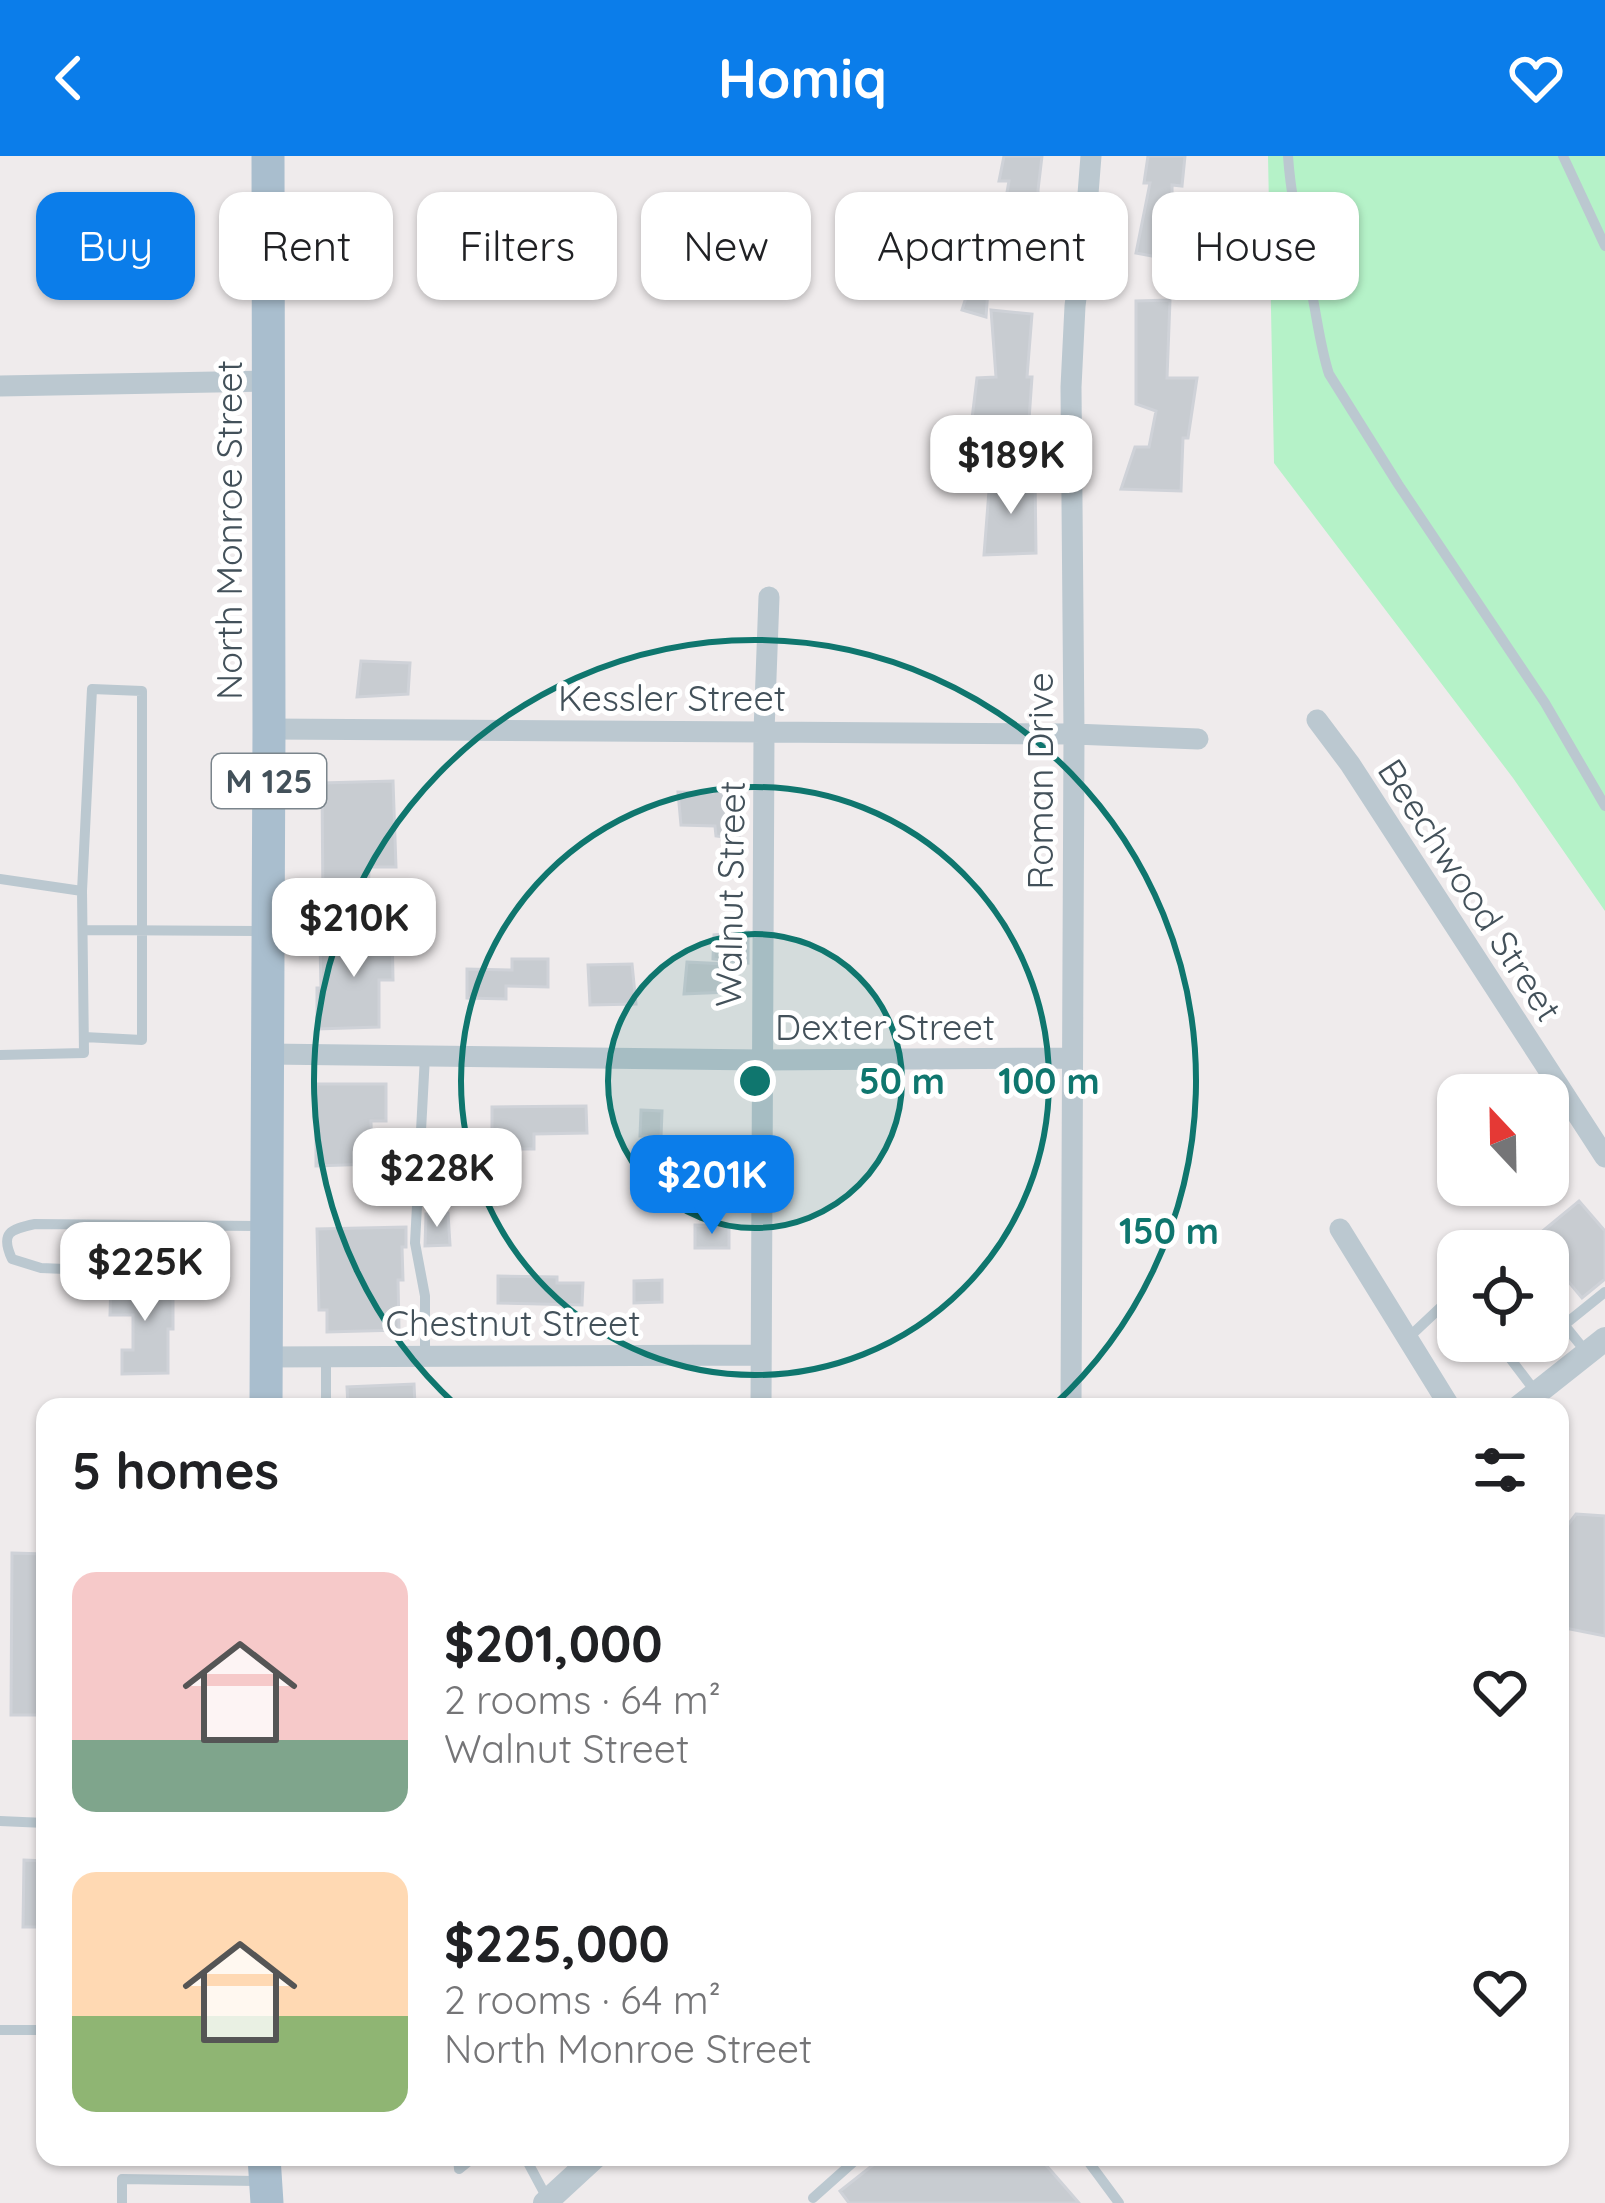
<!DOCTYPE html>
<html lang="en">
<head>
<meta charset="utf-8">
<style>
	:root { --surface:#fff; --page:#f6f6f6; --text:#202124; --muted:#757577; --accent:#0b7dea }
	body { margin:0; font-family:Quicksand,sans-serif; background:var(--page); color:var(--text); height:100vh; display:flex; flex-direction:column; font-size:45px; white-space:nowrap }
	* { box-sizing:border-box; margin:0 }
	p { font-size:39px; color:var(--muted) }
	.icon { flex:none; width:66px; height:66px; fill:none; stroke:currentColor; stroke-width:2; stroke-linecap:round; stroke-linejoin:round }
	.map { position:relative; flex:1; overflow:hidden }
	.drawer { position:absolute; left:36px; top:1242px; width:1533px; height:768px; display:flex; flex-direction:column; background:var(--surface); border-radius:24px; box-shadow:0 3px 9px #0004 }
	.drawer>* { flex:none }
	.banner { position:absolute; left:36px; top:36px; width:1533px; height:108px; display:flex; gap:24px }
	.needle { width:78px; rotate:338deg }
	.buttons { position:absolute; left:1437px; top:918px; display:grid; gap:24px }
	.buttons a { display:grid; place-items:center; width:132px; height:132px; border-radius:24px; background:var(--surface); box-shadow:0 3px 9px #0004; font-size:60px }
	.price { position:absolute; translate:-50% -102px; padding:0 27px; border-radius:24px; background:#fff; color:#222; font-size:39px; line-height:78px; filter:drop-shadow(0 3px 6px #0008) }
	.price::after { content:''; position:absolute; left:50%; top:72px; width:36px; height:27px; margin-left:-18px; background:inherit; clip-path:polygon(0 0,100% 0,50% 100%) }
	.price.active { background:var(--accent); color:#fff }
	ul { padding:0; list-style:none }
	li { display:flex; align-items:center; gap:36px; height:300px; padding:0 36px }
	li span { display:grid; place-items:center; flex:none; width:336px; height:240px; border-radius:24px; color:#555 }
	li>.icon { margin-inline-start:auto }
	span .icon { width:144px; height:144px; fill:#fffc; stroke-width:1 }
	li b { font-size:51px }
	h2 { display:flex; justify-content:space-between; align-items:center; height:144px; padding:0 36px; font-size:51px }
	.chip { padding:0 42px; border-radius:24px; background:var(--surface); box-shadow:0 3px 9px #0004; font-size:42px; line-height:108px }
	.chip.active { background:var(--accent); color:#fff }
	header { display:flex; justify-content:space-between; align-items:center; height:156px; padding:0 36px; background:var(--accent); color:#fff; font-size:54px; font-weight:800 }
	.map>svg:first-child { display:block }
</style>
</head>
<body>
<header><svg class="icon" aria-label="back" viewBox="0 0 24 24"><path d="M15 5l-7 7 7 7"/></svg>Homiq<svg class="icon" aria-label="heart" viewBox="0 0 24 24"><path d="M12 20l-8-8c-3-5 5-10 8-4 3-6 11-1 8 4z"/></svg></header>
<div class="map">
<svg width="1605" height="2047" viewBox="0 0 1605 2047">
	<rect width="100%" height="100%" fill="#efebec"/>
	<path fill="#b5f2c8" d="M1268,0H1605V755L1513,622L1274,307Z"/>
	<path fill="#c8ccd1" stroke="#cfd2d8" stroke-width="3" d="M1004,0H1042L1038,34V118L994,109L1009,25H999Z
		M1148,0H1185L1182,30L1172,29L1173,104L1136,97L1150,27H1144Z
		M988,134L986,161L962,154L968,135Z
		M1170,144L1167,222H1197L1188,282H1183L1181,335L1121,333L1135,291H1149L1156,255L1136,248V145Z
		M991,154L1032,158L1027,221H1032L1027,292L969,287L977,222L996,221Z
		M1035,321L1036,397L984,399L990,322Z
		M361,505L410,507L408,538L357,541Z
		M393,625L396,711H369L368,749H323L322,627Z
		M713,633L739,635V683L716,680L715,670L681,669L678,636L713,637Z
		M369,766H392L393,824H379V871L317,873V832H321L320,787L369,786Z
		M748,776V807L713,803L714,779Z
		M512,803H548V831L506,830V843L467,842V813L512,814Z
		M687,806L726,808L729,836L684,838Z
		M632,808L636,848L590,849L588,809Z
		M316,928H386V965H371L372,1008L316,1010Z
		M586,950L587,977L534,978V993H492V951Z
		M641,954L662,955L661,981L640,980Z
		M685,986V1007L663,1008L662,987Z
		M485,996L486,1023L432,1025L431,998Z
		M1579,1045L1605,1075V1123L1582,1142L1548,1101V1095H1543L1533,1083Z
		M448,1057L450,1089L425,1090L426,1058Z
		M695,1069L729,1070V1092H695Z
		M406,1071V1091H402L403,1124H398L399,1174L327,1176V1154H319L317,1073Z
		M114,1086V1093L175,1092V1108L84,1104L83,1087Z
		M498,1120L557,1121V1127H583L582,1149L498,1147Z
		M662,1124V1146L634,1147V1125Z
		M111,1125L173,1127V1173H168V1217L122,1218V1194H133V1159H110Z
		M414,1228L415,1249L348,1251L347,1231Z
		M1576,1358L1605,1360V1480L1560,1471L1561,1378Z
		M12,1397L45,1398V1559H11Z
		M24,1704L45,1705V1771H23Z
		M883,2001H1039L1079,2047H849L840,2035Z"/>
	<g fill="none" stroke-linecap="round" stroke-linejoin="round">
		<path stroke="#bbc8d0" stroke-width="10" d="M1288,0C1291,45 1302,89 1311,133C1317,161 1320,190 1329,218L1398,328L1545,547L1605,650
			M1563,0L1605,90
			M0,723L82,735L84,897L0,899
			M82,735L92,533L142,535V884L84,881
			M84,774L265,775
			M202,1070C199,1087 199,1106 185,1118L41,1112L12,1103C0,1077 10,1073 35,1068L263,1070
			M1548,1149L1587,1197
			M1564,1169L1605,1136
			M1407,1183L1458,1135
			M1497,1185L1535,1235
			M425,1200V1140L415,1087L425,900
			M326,1251V1201
			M0,1665L45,1667
			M0,1874H45
			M458,2001L459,2013L474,2001
			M525,2001L548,2044
			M1085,2001L1119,2047
			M813,2042L859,2001
			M122,2047V2023L262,2025"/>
		<path stroke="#bbc8d0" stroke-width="21" d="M0,230L267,225
			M1317,564L1350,608L1605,1001
			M269,573L1074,578L1198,583
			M268,898L761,904L1072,902
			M1340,1073L1450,1251
			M266,1201L761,1199
			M761,1251L764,575L769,441
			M1071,1251L1074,578L1071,231L1075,150L1086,63L1091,0"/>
		<path stroke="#bbc8d0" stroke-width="24" d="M1519,1251L1605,1183
			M545,2047L595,2001"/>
		<path stroke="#a9bece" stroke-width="33" d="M266,1251L269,573L268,0
			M264,2001L267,2047"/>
	</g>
	<circle cx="755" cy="925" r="147" fill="#0f766e" fill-opacity=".12"/>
	<g fill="none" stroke="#0f766e" stroke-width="6">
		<circle cx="755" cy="925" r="147"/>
		<circle cx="755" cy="925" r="294"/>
		<path d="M457 1250A441 441 0 1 1 1053 1250"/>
	</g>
	<g text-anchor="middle" stroke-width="10" stroke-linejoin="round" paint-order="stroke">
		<rect fill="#fff" stroke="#7b858c" stroke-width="3" x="212" y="598" width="114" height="54" rx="9"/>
		<g font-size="33" font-weight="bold" fill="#43515a">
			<text x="269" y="637">M 125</text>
		</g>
		<g font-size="36" fill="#43515a" stroke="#fff">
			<text transform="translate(229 374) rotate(-90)" y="13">North Monroe Street</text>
			<text x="672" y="555">Kessler Street</text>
			<text transform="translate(1040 625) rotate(-90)" y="13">Roman Drive</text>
			<text transform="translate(1470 734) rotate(57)" y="13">Beechwood Street</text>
			<text transform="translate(730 738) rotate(-89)" y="13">Walnut Street</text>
			<text x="885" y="884">Dexter Street</text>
			<text x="513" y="1180">Chestnut Street</text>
		</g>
	</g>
	<circle cx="755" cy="925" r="18" fill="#0f766e" stroke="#fff" stroke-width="6"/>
	<g font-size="36" text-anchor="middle" font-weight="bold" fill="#0f766e" stroke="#fff" stroke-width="10" stroke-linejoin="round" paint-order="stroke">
		<text x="902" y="938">50 m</text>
		<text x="1049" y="938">100 m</text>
		<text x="1169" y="1088">150 m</text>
	</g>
</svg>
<div class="buttons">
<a><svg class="needle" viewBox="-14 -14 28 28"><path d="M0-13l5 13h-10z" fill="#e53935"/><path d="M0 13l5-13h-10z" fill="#757577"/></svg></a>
<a><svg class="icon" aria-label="locate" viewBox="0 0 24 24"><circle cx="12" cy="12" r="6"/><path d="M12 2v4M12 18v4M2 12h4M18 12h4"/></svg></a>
</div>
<b class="price" style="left:1011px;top:361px">$189K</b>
<b class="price" style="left:354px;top:824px">$210K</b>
<b class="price" style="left:437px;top:1074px">$228K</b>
<b class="price active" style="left:712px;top:1081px">$201K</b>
<b class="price" style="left:145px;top:1168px">$225K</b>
<div class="banner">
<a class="chip active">Buy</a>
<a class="chip">Rent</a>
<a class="chip">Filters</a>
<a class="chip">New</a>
<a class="chip">Apartment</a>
<a class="chip">House</a>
</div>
<section class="drawer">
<h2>5 homes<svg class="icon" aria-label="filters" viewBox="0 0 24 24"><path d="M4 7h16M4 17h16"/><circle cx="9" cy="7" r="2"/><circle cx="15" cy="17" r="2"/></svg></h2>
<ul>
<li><span style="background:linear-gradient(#f6c9c9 70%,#7fa58c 0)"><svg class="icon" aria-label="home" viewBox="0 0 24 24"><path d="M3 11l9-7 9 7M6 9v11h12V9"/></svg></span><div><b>$201,000</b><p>2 rooms · 64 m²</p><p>Walnut Street</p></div><svg class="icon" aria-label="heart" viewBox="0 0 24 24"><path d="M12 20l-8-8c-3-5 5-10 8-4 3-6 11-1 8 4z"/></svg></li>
<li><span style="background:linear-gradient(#ffd9b3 60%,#8fb573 0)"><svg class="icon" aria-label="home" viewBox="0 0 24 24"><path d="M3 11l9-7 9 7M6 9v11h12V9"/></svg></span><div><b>$225,000</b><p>2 rooms · 64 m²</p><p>North Monroe Street</p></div><svg class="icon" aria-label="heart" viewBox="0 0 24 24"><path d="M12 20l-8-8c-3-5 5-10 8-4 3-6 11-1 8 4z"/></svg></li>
</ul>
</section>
</div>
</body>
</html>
